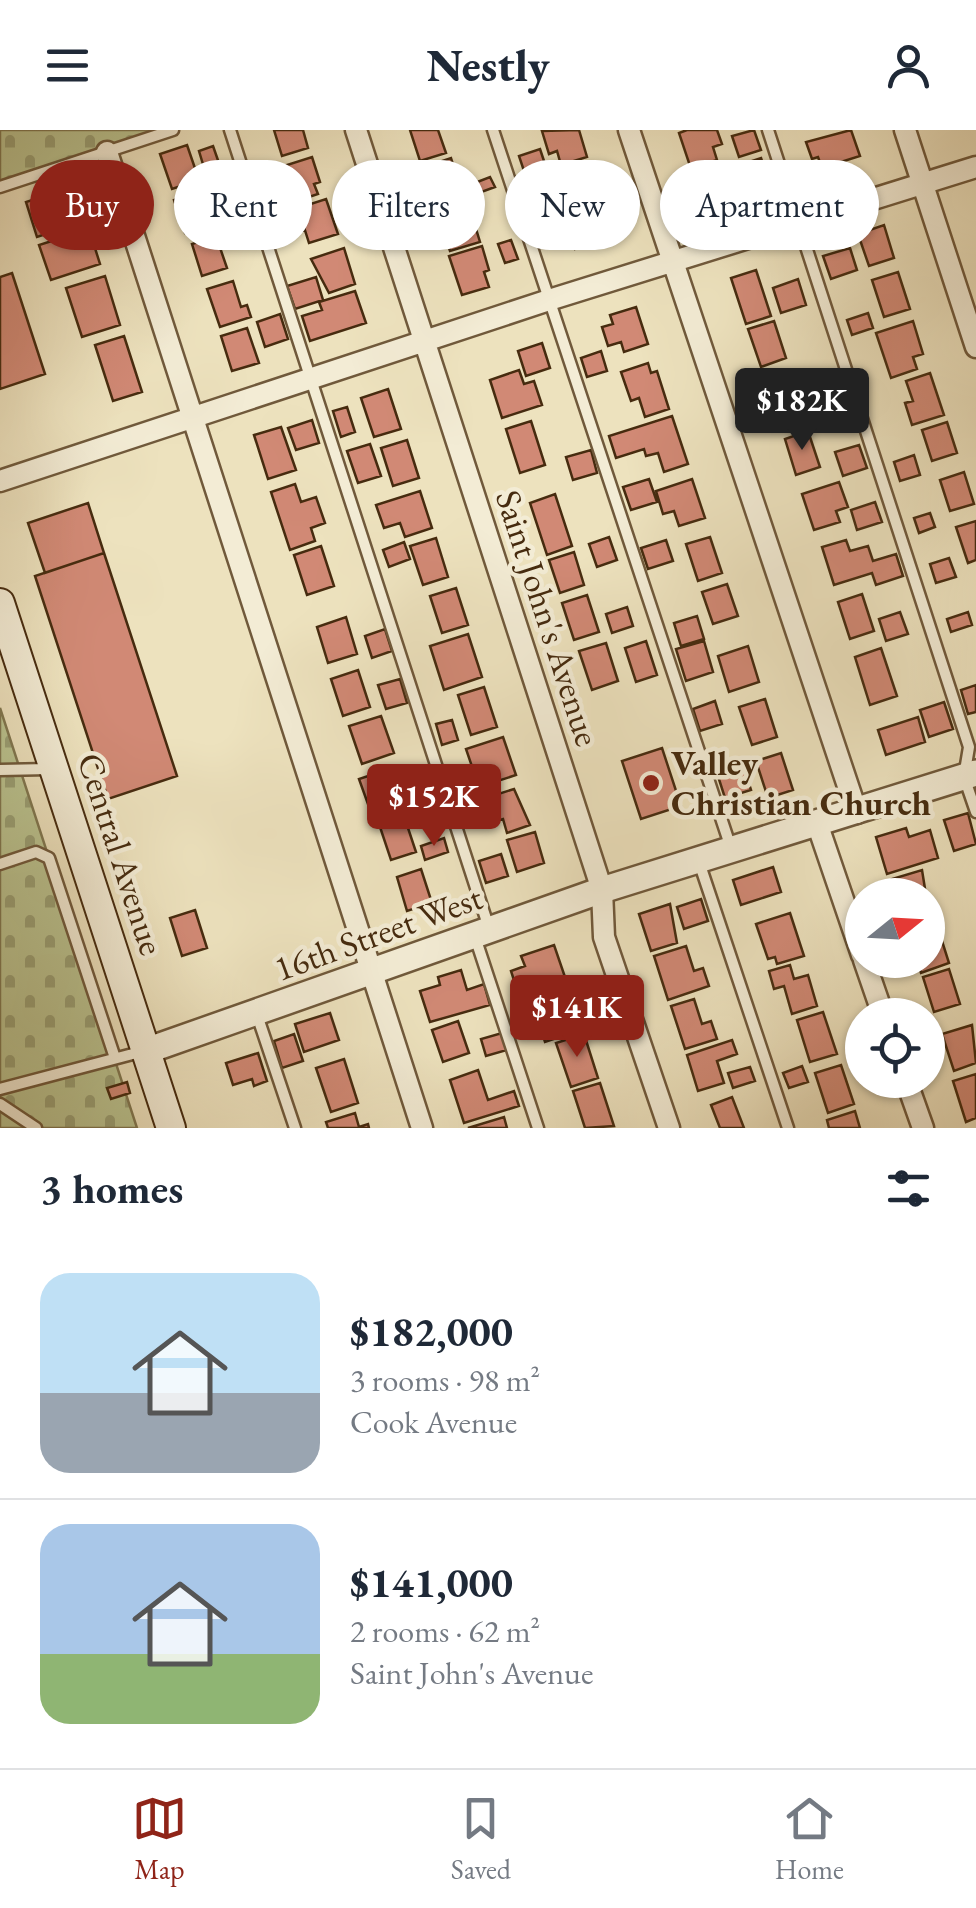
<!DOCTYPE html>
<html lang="en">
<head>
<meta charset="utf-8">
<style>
	:root { --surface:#fff; --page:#f6f6f7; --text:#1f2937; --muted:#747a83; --line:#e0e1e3; --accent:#8f2418 }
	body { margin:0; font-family:"EB Garamond",serif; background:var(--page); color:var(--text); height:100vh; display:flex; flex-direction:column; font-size:38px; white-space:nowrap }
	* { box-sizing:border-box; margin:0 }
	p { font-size:32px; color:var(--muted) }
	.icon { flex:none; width:55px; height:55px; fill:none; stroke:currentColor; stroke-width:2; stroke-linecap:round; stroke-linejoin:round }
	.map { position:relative; height:998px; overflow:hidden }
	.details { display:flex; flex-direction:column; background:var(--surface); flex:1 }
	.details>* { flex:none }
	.top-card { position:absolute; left:30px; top:30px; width:918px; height:90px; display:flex; gap:20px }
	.needle { width:65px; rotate:72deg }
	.controls { position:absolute; left:845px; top:748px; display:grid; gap:20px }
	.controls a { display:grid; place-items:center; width:100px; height:100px; border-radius:50%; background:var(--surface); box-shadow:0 2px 8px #0004; font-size:50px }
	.price { position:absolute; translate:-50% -85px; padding:0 22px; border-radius:10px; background:var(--accent); color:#fff; font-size:32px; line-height:65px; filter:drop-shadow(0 2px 5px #0008) }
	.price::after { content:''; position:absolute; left:50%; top:60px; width:30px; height:22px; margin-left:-15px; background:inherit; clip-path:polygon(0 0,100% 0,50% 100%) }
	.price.active { background:#222; color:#fff }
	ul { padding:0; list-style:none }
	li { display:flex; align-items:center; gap:30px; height:250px; padding:0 40px }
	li+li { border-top:2px solid var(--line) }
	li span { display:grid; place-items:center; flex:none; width:280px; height:200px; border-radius:30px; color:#555 }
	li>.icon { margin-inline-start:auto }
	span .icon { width:120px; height:120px; fill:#fffc; stroke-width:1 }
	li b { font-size:42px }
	h2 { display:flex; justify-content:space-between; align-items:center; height:120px; padding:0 40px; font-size:42px }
	.pill { padding:0 35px; border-radius:45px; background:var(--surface); box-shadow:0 2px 8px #0004; font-size:35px; line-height:90px }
	.pill.active { background:var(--accent); color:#fff }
	header { display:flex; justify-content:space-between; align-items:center; height:130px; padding:0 40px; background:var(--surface); font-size:45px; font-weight:800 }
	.tabs { display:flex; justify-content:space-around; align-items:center; height:140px; border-top:2px solid var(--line); background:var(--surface); font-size:28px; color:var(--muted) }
	.tabs a { display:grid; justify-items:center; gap:5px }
	.tabs .active { color:var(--accent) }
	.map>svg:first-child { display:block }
</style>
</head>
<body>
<header><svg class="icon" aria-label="menu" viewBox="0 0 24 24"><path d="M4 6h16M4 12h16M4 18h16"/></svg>Nestly<svg class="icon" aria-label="person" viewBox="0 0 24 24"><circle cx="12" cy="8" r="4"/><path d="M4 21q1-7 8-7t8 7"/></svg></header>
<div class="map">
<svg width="976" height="998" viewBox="0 0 976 998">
	<defs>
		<pattern id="cemetery-stones" width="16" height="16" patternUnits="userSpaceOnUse" patternTransform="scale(2.5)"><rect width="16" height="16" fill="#bac390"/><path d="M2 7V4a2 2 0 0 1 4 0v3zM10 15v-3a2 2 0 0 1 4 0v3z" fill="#999f74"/></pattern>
	</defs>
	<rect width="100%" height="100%" fill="#ede2be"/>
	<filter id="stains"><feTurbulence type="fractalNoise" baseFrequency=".002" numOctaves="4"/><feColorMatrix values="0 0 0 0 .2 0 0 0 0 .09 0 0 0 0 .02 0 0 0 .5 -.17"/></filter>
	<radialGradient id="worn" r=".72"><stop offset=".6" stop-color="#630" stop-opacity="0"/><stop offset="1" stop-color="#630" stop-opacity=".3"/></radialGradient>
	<path fill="url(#cemetery-stones)" stroke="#807750" stroke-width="2.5" d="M0,0H159L0,51Z
		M0,578L137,998H0Z"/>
	<path fill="#d18975" stroke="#462b0f" stroke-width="2.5" d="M274,0H303L308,18L282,26Z
		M410,0H438L446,23L420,31Z
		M579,0L587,27L561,35L557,21L549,24L542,1Z
		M687,0H717L722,14L713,17L717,30L691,39L679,3Z
		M754,0L761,20L739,27L732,6Z
		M851,0L860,26L822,38L818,27L812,29L806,12Z
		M187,15L199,50L172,59L160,24Z
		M213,16L220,36L205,41L199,21Z
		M540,19L547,40L526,47L519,26Z
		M312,27L320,52L314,54L318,64L279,77L268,41Z
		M451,28L462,63L432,73L421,38Z
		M761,28L769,53L705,75L697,49Z
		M591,36L603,73L575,82L563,45Z
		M556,40L561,56L538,64L533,48Z
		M490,47L495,57L476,64L472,54Z
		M75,56L86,91L37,107L26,72Z
		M200,61L211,95L185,103L174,70Z
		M237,69L244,92L221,99L213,76Z
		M326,69L338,104L309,113L298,78Z
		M469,76L480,112L450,121L438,86Z
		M297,77L304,100L276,109L269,86Z
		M604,79L612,107L575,119L573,113L562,117L555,95Z
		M884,95L894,128L869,136L858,104Z
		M89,99L100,134L51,150L39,115Z
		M216,106L227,138L202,146L192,114Z
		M511,110L518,129L505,133L498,114Z
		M482,116L489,140L484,142L489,157L462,165L449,126Z
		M344,118L355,154L329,163L311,129Z
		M850,118L857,140L831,149L823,126Z
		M756,140L771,186L746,194L731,148Z
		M898,142L910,179L884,187L872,150Z
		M12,143L45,244L0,259V147Z
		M105,146L120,195L82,207L66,158Z
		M316,147L323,170L295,179L287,156Z
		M798,149L806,175L781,183L773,158Z
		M233,151L241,177L247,175L251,187L220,197L207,159Z
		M355,161L366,193L310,211L302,186L322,180L319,172Z
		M636,177L648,214L624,222L621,212L608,216L602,197L613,194L610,185Z
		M868,183L873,198L852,205L847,190Z
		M280,184L288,209L265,217L257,192Z
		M774,191L786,228L761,237L748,199Z
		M913,191L923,224L913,227L917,239L891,248L876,203Z
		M247,198L259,233L232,241L221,206Z
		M124,206L142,262L113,271L95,215Z
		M542,213L550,238L526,246L518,221Z
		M601,221L607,241L587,247L581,228Z
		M648,233L651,243L657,241L669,279L645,287L639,268L631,271L621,242Z
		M519,240L524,254L534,251L542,275L502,288L490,250Z
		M930,243L944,285L912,295L905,273L913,271L906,251Z
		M791,246L803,283L777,291L765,255Z
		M388,259L401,299L374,307L361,268Z
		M829,274L832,283L813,290L810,280Z
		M347,277L355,302L341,307L333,281Z
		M672,286L688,334L664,342L658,323L646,326L644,319L616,328L609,306Z
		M312,290L319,313L296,320L288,298Z
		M531,291L545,335L520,343L506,299Z
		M947,292L957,323L932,331L922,300Z
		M281,297L296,340L268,349L254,305Z
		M808,301L820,337L796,345L785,309Z
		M407,310L419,348L393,356L381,318Z
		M370,314L381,346L358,353L347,321Z
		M859,315L867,338L843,346L835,322Z
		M591,320L597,343L573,350L566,327Z
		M914,325L920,345L900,351L894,332Z
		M964,342L974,374L950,381L940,350Z
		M649,349L657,372L631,380L623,357Z
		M692,349L705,388L679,396L674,381L663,384L656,361Z
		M839,352L848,377L836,381L840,392L814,400L802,364Z
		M295,354L301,372L316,367L325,393L311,398L315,411L290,420L271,362Z
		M420,361L432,398L405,407L400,393L384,398L376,375Z
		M555,364L572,416L547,425L530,373Z
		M875,372L882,392L857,400L851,380Z
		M88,373L104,423L45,443L28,393Z
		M930,383L935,397L919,403L914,388Z
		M976,391V430L968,433L956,397Z
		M609,407L617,430L597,437L589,414Z
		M710,407L722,443L698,451L686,414Z
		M436,408L448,447L423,455L410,416Z
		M666,410L673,431L648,439L641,418Z
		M846,410L850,421L868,416L873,431L896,424L903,446L876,455L872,443L834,455L822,417Z
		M404,412L410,429L389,437L383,420Z
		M321,416L334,456L307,465L294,425Z
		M574,422L584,455L560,463L549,430Z
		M104,423L177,646L108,669L35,446Z
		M949,428L956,447L936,453L930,434Z
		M727,454L738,486L713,494L702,462Z
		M456,458L468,495L442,503L430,466Z
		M862,464L874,501L850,509L838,472Z
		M587,465L599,502L574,510L562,473Z
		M627,477L633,496L612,503L606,484Z
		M900,482L908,504L886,511L879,489Z
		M968,482L972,495L951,502L947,489Z
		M697,486L704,509L681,516L674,493Z
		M346,487L357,524L328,533L317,497Z
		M385,499L392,521L372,528L365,506Z
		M468,504L482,547L444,560L430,516Z
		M646,511L657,545L636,552L625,518Z
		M704,511L713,542L686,551L676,519Z
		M606,513L618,551L592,560L579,521Z
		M748,516L759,552L729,562L718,526Z
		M881,518L897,566L870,575L855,527Z
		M358,540L370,577L343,586L331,549Z
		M400,549L407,573L386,579L378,555Z
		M976,555V582L968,584L961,560Z
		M484,557L497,597L471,605L458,565Z
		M765,569L777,607L752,615L739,577Z
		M715,571L722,594L700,601L693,579Z
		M944,572L953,599L929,607L920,580Z
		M381,586L394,623L362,634L349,596Z
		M918,587L925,612L886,625L878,600Z
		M452,590L458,610L442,615L436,594Z
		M503,607L516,645L479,657L466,619Z
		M662,618L681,676L641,689L622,631Z
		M781,623L793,660L768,668L756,631Z
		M743,635L751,660L725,668L717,643Z
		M389,639L392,650L400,647L405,665L369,677L359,649Z
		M426,656L431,672L411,679L405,663Z
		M514,659L530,695L507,703L503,689L481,696L473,672Z
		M968,683L976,714L954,721L944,690Z
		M405,689L416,722L391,730L380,697Z
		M906,698L909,707L930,700L938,728L887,744L876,707Z
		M535,702L544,733L517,742L507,710Z
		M444,708L448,722L425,730L421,716Z
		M501,724L508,746L486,753L479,731Z
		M773,737L781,762L741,775L733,750Z
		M421,739L432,773L407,781L397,747Z
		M922,740L926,765H897L892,749Z
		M701,769L708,791L684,799L677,777Z
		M670,774L677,813L651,821L639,784Z
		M195,780L207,818L182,826L170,788Z
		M790,783L804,826L777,834L775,827L768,829L756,794Z
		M935,789L949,833L921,843L917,830H928V792Z
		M554,815L566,850L519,866L511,841L525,836L521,826Z
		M686,816L694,841L703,838L709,856L668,870L654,826Z
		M790,835L794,849L808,845L817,876L792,884L784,856L774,859L769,841Z
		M949,839L960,874L934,882L923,847Z
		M461,840L467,860L484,854L490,875L430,892L420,861L440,855L438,847Z
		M567,857L581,900L545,912L537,887L553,882L547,864Z
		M694,869L702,894L711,891L717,909L685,919L671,876Z
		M823,882L837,924L810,932L797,890Z
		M330,883L339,910L304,922L295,894Z
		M458,891L469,923L443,932L432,900Z
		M972,895L976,933L954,941L942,904Z
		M502,903L507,920L486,926L481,909Z
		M294,904L303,931L282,938L274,911Z
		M584,904L598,948L571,957L556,913Z
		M732,910L737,924L717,931L724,953L698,961L687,925Z
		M258,923L267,951L254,956L252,949L233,955L226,933Z
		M344,929L358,973L331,982L316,938Z
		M841,935L854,974L828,983L815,943Z
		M802,936L808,952L789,958L783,943Z
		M750,937L755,951L733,958L728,943Z
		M478,940L488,970L514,961L519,976L464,993L450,950Z
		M976,944V988L966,992L953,951Z
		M127,952L130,963L111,969L107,958Z
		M600,953L614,996L585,998L573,961Z
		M732,967L744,998H720L711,975Z
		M855,981L860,998H829L827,990Z
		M355,983L359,997L368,994L369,998H328L326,992Z
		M504,987L507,998H468Z"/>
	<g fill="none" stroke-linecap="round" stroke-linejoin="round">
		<defs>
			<path id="service" d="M230,0L489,798
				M493,0L732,721
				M768,0L969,617L964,647L976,682
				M0,57L173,0
				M0,640L49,639
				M699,732L788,998
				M0,734L36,722L49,728L115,928
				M475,807L538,998
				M257,885L295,998
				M0,959L144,921
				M0,974L36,998"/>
			<path id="minor" d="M356,0L602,760L604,807L669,998
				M629,0L857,683
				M905,0L976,217
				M107,22L422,998
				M0,351L549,170L976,37
				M818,696L862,825
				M864,830L883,885
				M906,950L923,998"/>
			<path id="tertiary" d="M146,921L602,760L976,643"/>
			<path id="secondary" d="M0,473L171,998"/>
		</defs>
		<use href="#service" stroke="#70593b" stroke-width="15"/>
		<use href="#minor" stroke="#70593b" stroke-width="25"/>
		<use href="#tertiary" stroke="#70593b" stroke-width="30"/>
		<use href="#secondary" stroke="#462b0f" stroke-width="32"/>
		<use href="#service" stroke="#f3ecd5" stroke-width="10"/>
		<use href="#minor" stroke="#f3ecd5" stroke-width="20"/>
		<use href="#tertiary" stroke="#f3ecd5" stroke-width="25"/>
		<use href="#secondary" stroke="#f3ecd5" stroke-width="28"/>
	</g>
	<circle fill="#8f2418" stroke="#f3ecd5" stroke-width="4" cx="651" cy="653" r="10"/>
	<g text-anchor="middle" stroke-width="9" stroke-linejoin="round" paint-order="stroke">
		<g font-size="35" fill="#462b0f" stroke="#f3ecd5">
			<text transform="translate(548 488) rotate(72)" y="12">Saint John's Avenue</text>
			<text transform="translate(121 724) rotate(72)" y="12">Central Avenue</text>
			<text transform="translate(378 803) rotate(-20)" y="12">16th Street West</text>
		</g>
		<g font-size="35" font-weight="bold" fill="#462b0f" stroke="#f3ecd5" text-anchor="start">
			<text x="671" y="645">Valley<tspan x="671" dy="40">Christian Church</tspan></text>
		</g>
	</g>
	<rect width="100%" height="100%" filter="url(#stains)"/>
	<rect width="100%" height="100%" fill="url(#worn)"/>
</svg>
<div class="controls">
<a><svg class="needle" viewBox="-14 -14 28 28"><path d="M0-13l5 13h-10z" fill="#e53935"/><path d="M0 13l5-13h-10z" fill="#747a83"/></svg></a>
<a><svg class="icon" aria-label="locate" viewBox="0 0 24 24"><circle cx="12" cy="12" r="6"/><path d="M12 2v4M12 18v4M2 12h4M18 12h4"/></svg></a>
</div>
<b class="price active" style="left:802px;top:323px">$182K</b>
<b class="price" style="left:434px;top:719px">$152K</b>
<b class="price" style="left:577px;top:930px">$141K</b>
<div class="top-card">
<a class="pill active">Buy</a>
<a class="pill">Rent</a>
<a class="pill">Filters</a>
<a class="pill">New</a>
<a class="pill">Apartment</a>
</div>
</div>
<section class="details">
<h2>3 homes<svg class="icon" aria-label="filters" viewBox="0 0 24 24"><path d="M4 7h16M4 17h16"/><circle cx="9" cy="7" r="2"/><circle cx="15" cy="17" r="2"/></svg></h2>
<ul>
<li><span style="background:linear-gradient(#bfe0f5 60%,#9aa5b1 0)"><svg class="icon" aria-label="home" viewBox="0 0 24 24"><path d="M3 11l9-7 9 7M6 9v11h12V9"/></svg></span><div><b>$182,000</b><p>3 rooms · 98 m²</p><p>Cook Avenue</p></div></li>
<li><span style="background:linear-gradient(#a9c7e8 65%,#8fb573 0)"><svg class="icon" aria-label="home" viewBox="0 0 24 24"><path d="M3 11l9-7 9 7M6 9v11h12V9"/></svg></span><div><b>$141,000</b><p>2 rooms · 62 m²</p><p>Saint John's Avenue</p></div></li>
</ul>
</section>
<nav class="tabs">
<a class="active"><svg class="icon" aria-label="map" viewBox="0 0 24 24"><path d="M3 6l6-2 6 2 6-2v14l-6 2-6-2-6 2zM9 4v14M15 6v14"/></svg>Map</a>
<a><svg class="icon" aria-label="saved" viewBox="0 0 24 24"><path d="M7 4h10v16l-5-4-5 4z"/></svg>Saved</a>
<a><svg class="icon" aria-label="home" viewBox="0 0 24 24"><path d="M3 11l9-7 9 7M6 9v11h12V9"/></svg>Home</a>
</nav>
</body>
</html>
